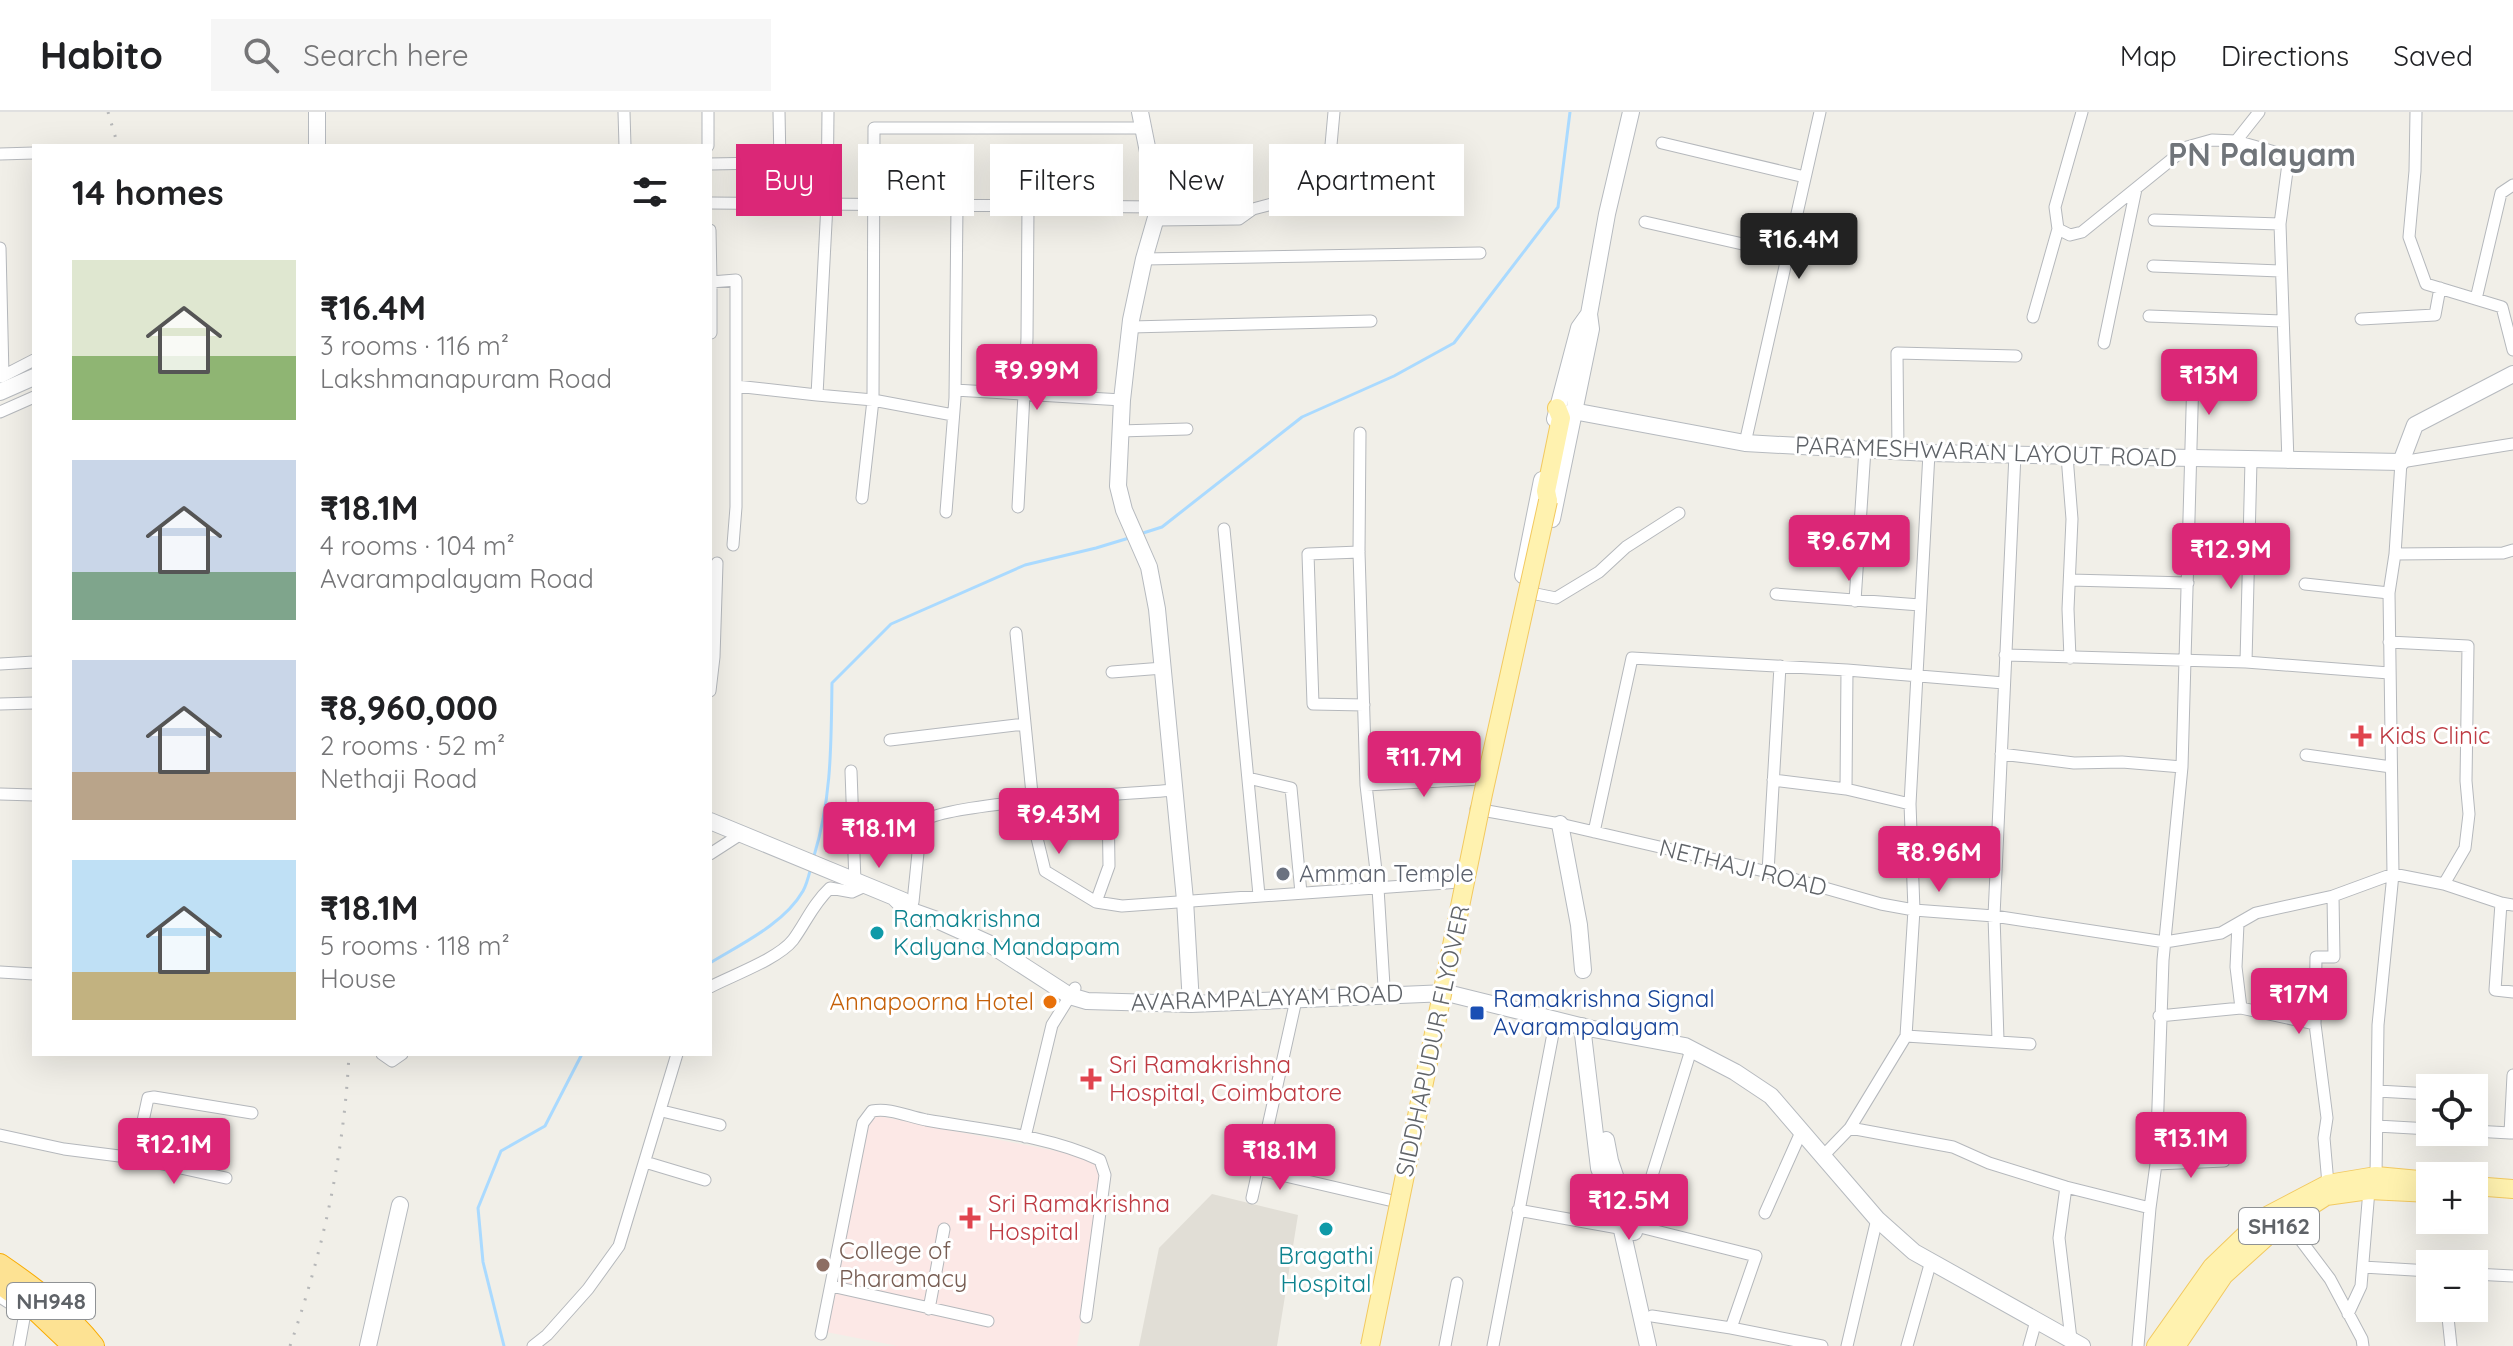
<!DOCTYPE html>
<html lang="en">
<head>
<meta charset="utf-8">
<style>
	:root { --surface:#fff; --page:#f6f6f6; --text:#202124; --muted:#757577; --line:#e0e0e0; --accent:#db2777 }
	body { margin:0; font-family:Quicksand,sans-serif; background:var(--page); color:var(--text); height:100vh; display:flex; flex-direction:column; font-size:30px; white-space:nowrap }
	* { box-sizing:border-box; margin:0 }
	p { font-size:26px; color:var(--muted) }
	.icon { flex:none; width:44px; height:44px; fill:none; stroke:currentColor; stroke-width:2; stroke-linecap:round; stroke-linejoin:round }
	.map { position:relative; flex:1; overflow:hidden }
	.sheet { position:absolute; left:32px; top:32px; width:680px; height:912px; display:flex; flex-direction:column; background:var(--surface); border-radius:0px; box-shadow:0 8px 32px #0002 }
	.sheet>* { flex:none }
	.guide { position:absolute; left:736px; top:32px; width:760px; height:72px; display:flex; gap:16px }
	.controls { position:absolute; left:2416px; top:962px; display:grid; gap:16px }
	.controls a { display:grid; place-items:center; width:72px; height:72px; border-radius:0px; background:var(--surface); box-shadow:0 8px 32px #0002; font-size:40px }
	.price { position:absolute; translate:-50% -68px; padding:0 18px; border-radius:8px; background:var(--accent); color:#fff; font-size:26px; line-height:52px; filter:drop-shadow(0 2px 4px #0008) }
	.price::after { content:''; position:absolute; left:50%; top:48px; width:24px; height:18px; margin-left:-12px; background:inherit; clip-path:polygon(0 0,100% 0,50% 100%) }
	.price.selected { background:#222; color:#fff }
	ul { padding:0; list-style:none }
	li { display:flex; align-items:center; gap:24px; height:200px; padding:0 40px }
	li span { display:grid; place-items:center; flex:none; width:224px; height:160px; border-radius:0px; color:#555 }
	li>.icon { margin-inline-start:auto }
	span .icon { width:96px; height:96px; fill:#fffc; stroke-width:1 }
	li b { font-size:34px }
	h2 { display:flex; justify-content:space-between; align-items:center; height:96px; padding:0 40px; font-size:34px }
	.chip { padding:0 28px; border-radius:0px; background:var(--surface); box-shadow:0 8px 32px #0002; font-size:28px; line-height:72px }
	.chip.selected { background:var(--accent); color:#fff }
	header { display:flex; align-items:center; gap:48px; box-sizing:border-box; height:112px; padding:0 40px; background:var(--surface); border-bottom:2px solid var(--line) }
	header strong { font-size:38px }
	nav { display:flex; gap:44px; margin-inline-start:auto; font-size:28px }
	.search { width:560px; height:72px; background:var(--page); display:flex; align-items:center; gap:20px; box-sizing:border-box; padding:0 28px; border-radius:0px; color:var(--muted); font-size:30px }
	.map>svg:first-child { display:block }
</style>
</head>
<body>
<header>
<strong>Habito</strong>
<div class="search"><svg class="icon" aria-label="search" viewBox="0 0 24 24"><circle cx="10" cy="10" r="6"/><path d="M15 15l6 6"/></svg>Search here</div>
<nav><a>Map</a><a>Directions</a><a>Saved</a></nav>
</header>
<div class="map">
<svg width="2513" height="1234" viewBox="0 0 2513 1234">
	<rect width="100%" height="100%" fill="#f1efe8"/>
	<path fill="#e1ded6" d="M1212,1082L1298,1103L1277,1234H1139L1159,1136Z"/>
	<path fill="#fce8e6" d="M864,1001L1092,1046L1100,1065L1092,1147L1077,1234H898L821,1219Z"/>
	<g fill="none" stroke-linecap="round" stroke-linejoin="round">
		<path stroke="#aadaff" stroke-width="3" d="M1140,422L1162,415L1302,305L1394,264L1454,231L1558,95L1570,0
			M814,744C832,685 831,632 832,571L891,512L1025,453L1096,436L1129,426
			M710,851C741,832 784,812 803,779C807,772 809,763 811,755
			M504,1234L483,1150L478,1096L501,1039L545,1014L582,942"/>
		<defs>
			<path id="street" d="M624,0L625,34
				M708,0V34
				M779,0L780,51
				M2082,0L2055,95L2058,117L2070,123L2082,120L2187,35L2212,28L2236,29L2289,44L2280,112L2288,350
				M2416,0L2415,59L2409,125L2426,172L2502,195L2513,238
				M2236,29L2259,0
				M1662,31L1805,65
				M0,42L34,41
				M710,52L826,50
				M710,91L1159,95
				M1157,108L1239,107L1253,97L1306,83L1328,66L1334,0
				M2154,108L2280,112
				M1645,110L1787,142
				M710,118L711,170L736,168V395L733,433
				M0,136L3,263
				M1144,147L1480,141
				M2153,154L2280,159
				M2476,187L2501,81L2513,73
				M2149,204L2282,209
				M2033,205L2058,117
				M2361,207L2435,203L2440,176
				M1131,215L1371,209
				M711,221V170
				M2104,231L2136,77
				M1,265L34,248
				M736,274L817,283L827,92L828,0
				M955,278L1122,288
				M817,283L873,288L953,303
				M0,300L34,285
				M1120,319L1187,317
				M1360,321L1359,440L1366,673L1378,776L1384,874
				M1745,331L1820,0
				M1898,340L1897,241L2016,244
				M2067,344L2072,407L2068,497L2070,546
				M2251,349L2246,550L2389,561
				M862,386L873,288L874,16H1143
				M1018,395L1027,226L1028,94
				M946,400L955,286L957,94
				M1224,417L1259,783
				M1359,440L1308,442L1313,592L1364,593
				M2395,442L2503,441L2513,438
				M2070,468L2188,471
				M2305,472L2389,481
				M1536,482L1556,486L1599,460L1626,435L1679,401
				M1776,482L1920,493
				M1855,489L1865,337
				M1016,521L1036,722L1045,759L1096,790L1122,794L1460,770
				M2389,530L2468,534L2466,669L2469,702L2465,736L2444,772
				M2005,543L2246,550
				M0,552L34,550
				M1112,560L1163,556
				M710,579L714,545L717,451
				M0,592L34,591
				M890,628L1024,612
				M2001,642L2074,651L2122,650L2182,655
				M2306,643L2391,655
				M851,659L855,770
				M1248,666L1291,676L1301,781
				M1773,668L1846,677L1910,692
				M1366,673L1480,667
				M1846,677L1847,558
				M0,682L34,683
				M1476,697L1560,712L1768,760L1881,792L1914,798L1994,804L2165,830L2221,821L2256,801L2333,784L2393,762L2444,772L2501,791L2513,793
				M1594,720L1632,546L1847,558L2004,571
				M710,742L741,722
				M1768,760L1780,554
				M913,790L921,711C939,690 1135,682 1174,678
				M1096,790L1109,754L1108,685
				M2501,791L2495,878L2513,880
				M0,860L34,862
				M710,875C733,863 778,847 793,828C806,810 813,792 830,776L852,780L865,774
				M2241,896L2315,912
				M2159,904L2241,896L2236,855L2238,812
				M1906,924L2030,932
				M1998,928L1994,804L2015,342
				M382,942L392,949L402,942
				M2513,963L2510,1021H2513
				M2378,979L2430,982
				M662,999L720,1013
				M2377,1014L2430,1017
				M1850,1016L1953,1035L1989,1051L2066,1075L2150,1096
				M2474,1019L2510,1021
				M0,1023L64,1037L135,1046L226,1066
				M1025,1025L1052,913L1075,876
				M1824,1043L1850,1016L1906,924L1914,798L1910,692L1929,341
				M135,1046L148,986L154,985L252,1001
				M645,1050L705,1068
				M2156,1052L2224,1049
				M1260,1058L1393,1089
				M2328,1072L2324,1026L2327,1006L2315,912L2316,845H2334L2333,784
				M2066,1075L2059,1126L2071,1227
				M1252,1086L1296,888
				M1518,1098L1624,1117
				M1765,1101L1802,1018
				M2284,1106L2330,1167L2362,1227L2363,1234
				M2363,1155L2430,1159
				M2474,1162L2513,1164
				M831,1174L988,1209
				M0,1185L25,1201L19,1234
				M2447,1196L2451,1234
				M929,1197L944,1117
				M2348,1202L2361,1174L2369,1078L2376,1064L2378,913L2393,762L2389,481L2395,442L2401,350L2513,332
				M1652,1204L1731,1216L1756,1144L1632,1113L1641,1099L1691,938
				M1731,1216L1822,1234
				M821,1222L863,1011L872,999C891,996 906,1004 926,1008C983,1018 1047,1023 1100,1048L1105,1063L1086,1205
				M533,1234L547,1223L588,1177L619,1134L677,942
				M1445,1234L1457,1171
				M1493,1234L1556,906
				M1847,1234L1877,1107
				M1907,1234L1931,1149
				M2029,1234L2036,1209
				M2138,1234L2150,1096L2156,1052L2163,848L2182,655L2193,263"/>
			<path id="secondary" d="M317,0V34
				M1140,0L1159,95L1144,147L1131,208L1122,288L1118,374L1124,398L1149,455L1157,497L1185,788L1191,892
				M0,280L34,265
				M1573,299L1745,331L1929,341L2401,350L2415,313L2513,262
				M1555,307L1579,216L1589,202
				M1552,407L1591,217L1589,202L1607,102L1631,0
				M1523,463L1542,368
				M710,709L904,789
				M1560,712L1579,813L1583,858
				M895,786L906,797L937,808L988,831L1070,884L1087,889L1191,892L1447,881L1588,916L1685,934L1735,960L1771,984L1877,1107L1914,1140L2082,1234
				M1582,914L1599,1056L1622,1118L1648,1234
				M1606,1028L1610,1049L1634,1120
				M368,1234L400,1093"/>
			<path id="primary" d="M1548,389L1546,379L1561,306L1557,296
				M2474,1074L2513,1077
				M2156,1234L2212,1155L2263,1106L2328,1072L2376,1064L2430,1069
				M2176,1234L2224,1163L2275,1117L2326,1084L2369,1078L2430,1081"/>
			<path id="highway" d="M0,1152C35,1176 68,1201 94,1234
				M0,1172L33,1196L73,1234"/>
		</defs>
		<use href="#street" stroke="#b5b8bc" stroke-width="13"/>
		<use href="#secondary" stroke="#b6babf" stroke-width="18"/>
		<use href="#primary" stroke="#f2c960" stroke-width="20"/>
		<use href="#highway" stroke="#f9ab00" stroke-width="22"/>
		<use href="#street" stroke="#fff" stroke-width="11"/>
		<use href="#secondary" stroke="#fff" stroke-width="16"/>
		<use href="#primary" stroke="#fff2af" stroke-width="18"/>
		<use href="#highway" stroke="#fde293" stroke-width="20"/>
		<path stroke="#b6b7b8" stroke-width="3" stroke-dasharray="2 10" stroke-linecap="butt" d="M108,0L118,34
			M290,1234C323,1139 344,1043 349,942"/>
		<defs>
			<path id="primary-bridge" d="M1370,1234L1483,682L1548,389"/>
		</defs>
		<use href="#primary-bridge" stroke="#f2c960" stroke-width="20" stroke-linecap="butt"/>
		<use href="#primary-bridge" stroke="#fff2af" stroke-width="18"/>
	</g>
	<g fill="#e0444e" stroke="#fff" stroke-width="3">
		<path d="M2357 612h8v8h8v8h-8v8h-8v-8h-8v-8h8z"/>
		<path d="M1087 955h8v8h8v8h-8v8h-8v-8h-8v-8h8z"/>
		<path d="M966 1094h8v8h8v8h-8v8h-8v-8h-8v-8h8z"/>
	</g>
	<circle fill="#6b7280" stroke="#fff" stroke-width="3" cx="1283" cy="762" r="8"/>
	<g fill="#0f9aa8" stroke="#fff" stroke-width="3">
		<circle cx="877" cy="821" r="8"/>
		<circle cx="1326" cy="1117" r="8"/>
	</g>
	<circle fill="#e8710a" stroke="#fff" stroke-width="3" cx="1050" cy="890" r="8"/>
	<rect fill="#1a4fb4" stroke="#fff" stroke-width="3" x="1469" y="893" width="16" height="16" rx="4"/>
	<circle fill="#8d6e63" stroke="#fff" stroke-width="3" cx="823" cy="1153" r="8"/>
	<g text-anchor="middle" stroke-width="6" stroke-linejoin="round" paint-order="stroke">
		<g fill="#fff" stroke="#8f9295" stroke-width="2">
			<rect x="2239" y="1096" width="80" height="36" rx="6"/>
			<rect x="7" y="1171" width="88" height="36" rx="6"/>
		</g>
		<g font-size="22" font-weight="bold" fill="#5f6368">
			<text x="2279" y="1122">SH162</text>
			<text x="51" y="1197">NH948</text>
		</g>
		<g font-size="24" fill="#5f6368" stroke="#fff">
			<text transform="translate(1986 340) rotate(2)" y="8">PARAMESHWARAN LAYOUT ROAD</text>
			<text transform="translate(1743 756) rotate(14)" y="8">NETHAJI ROAD</text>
			<text transform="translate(1267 886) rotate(-2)" y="8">AVARAMPALAYAM ROAD</text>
			<text transform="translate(1433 929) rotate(-78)" y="8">SIDDHAPUDUR FLYOVER</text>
		</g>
		<g font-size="24" fill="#be3a42" stroke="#fff" text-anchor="start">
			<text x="2379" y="632">Kids Clinic</text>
			<text x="1109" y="961">Sri Ramakrishna<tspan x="1109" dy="28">Hospital, Coimbatore</tspan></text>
			<text x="988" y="1100">Sri Ramakrishna<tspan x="988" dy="28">Hospital</tspan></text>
		</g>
		<g font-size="24" fill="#5b616d" stroke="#fff" text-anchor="start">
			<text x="1299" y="770">Amman Temple</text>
		</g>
		<g font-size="24" fill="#0d838f" stroke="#fff" text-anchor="start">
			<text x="893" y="815">Ramakrishna<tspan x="893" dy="28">Kalyana Mandapam</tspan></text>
			<text x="1326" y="1152" text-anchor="middle">Bragathi<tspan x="1326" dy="28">Hospital</tspan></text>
		</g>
		<g font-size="24" fill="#164399" stroke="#fff" text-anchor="start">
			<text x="1493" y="895">Ramakrishna Signal<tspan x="1493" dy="28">Avarampalayam</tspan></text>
		</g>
		<g font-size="24" fill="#c56008" stroke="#fff" text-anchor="end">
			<text x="1034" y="898">Annapoorna Hotel</text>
		</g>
		<g font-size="24" fill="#785e54" stroke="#fff" text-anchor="start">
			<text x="839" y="1147">College of<tspan x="839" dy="28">Pharamacy</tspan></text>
		</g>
		<g font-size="32" font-weight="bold" fill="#70757a" stroke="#fff">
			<text x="2262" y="54">PN Palayam</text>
		</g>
	</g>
</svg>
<div class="controls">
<a><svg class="icon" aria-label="locate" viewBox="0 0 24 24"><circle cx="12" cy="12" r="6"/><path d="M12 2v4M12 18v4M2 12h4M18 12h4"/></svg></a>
<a>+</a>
<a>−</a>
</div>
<b class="price selected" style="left:1799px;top:169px">₹16.4M</b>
<b class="price" style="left:1037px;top:300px">₹9.99M</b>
<b class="price" style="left:2209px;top:305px">₹13M</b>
<b class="price" style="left:1849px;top:471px">₹9.67M</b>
<b class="price" style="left:2231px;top:479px">₹12.9M</b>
<b class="price" style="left:1424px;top:687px">₹11.7M</b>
<b class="price" style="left:1059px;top:744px">₹9.43M</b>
<b class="price" style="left:879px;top:758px">₹18.1M</b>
<b class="price" style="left:1939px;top:782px">₹8.96M</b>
<b class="price" style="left:2299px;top:924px">₹17M</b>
<b class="price" style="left:2191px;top:1068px">₹13.1M</b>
<b class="price" style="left:174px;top:1074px">₹12.1M</b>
<b class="price" style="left:1280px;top:1080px">₹18.1M</b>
<b class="price" style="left:1629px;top:1130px">₹12.5M</b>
<div class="guide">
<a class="chip selected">Buy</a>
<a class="chip">Rent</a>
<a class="chip">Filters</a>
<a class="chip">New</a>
<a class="chip">Apartment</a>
</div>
<section class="sheet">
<h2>14 homes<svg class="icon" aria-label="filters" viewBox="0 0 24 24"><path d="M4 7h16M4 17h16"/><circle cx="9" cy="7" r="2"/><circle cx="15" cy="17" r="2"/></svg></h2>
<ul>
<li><span style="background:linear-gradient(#dfe7d0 60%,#8fb573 0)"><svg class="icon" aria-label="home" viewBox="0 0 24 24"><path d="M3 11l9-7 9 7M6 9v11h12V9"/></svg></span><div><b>₹16.4M</b><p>3 rooms · 116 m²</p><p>Lakshmanapuram Road</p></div></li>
<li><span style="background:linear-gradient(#c9d6e8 70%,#7fa58c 0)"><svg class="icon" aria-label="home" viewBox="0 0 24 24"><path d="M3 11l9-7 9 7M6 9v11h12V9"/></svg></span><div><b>₹18.1M</b><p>4 rooms · 104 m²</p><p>Avarampalayam Road</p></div></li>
<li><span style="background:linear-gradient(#c9d6e8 70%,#b9a48a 0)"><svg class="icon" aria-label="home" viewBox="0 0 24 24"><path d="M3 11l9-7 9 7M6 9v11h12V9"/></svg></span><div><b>₹8,960,000</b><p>2 rooms · 52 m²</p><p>Nethaji Road</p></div></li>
<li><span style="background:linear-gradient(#bfe0f5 70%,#c2b280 0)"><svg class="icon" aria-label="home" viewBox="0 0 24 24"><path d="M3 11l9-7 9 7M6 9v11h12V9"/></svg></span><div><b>₹18.1M</b><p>5 rooms · 118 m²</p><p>House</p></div></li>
</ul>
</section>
</div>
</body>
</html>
